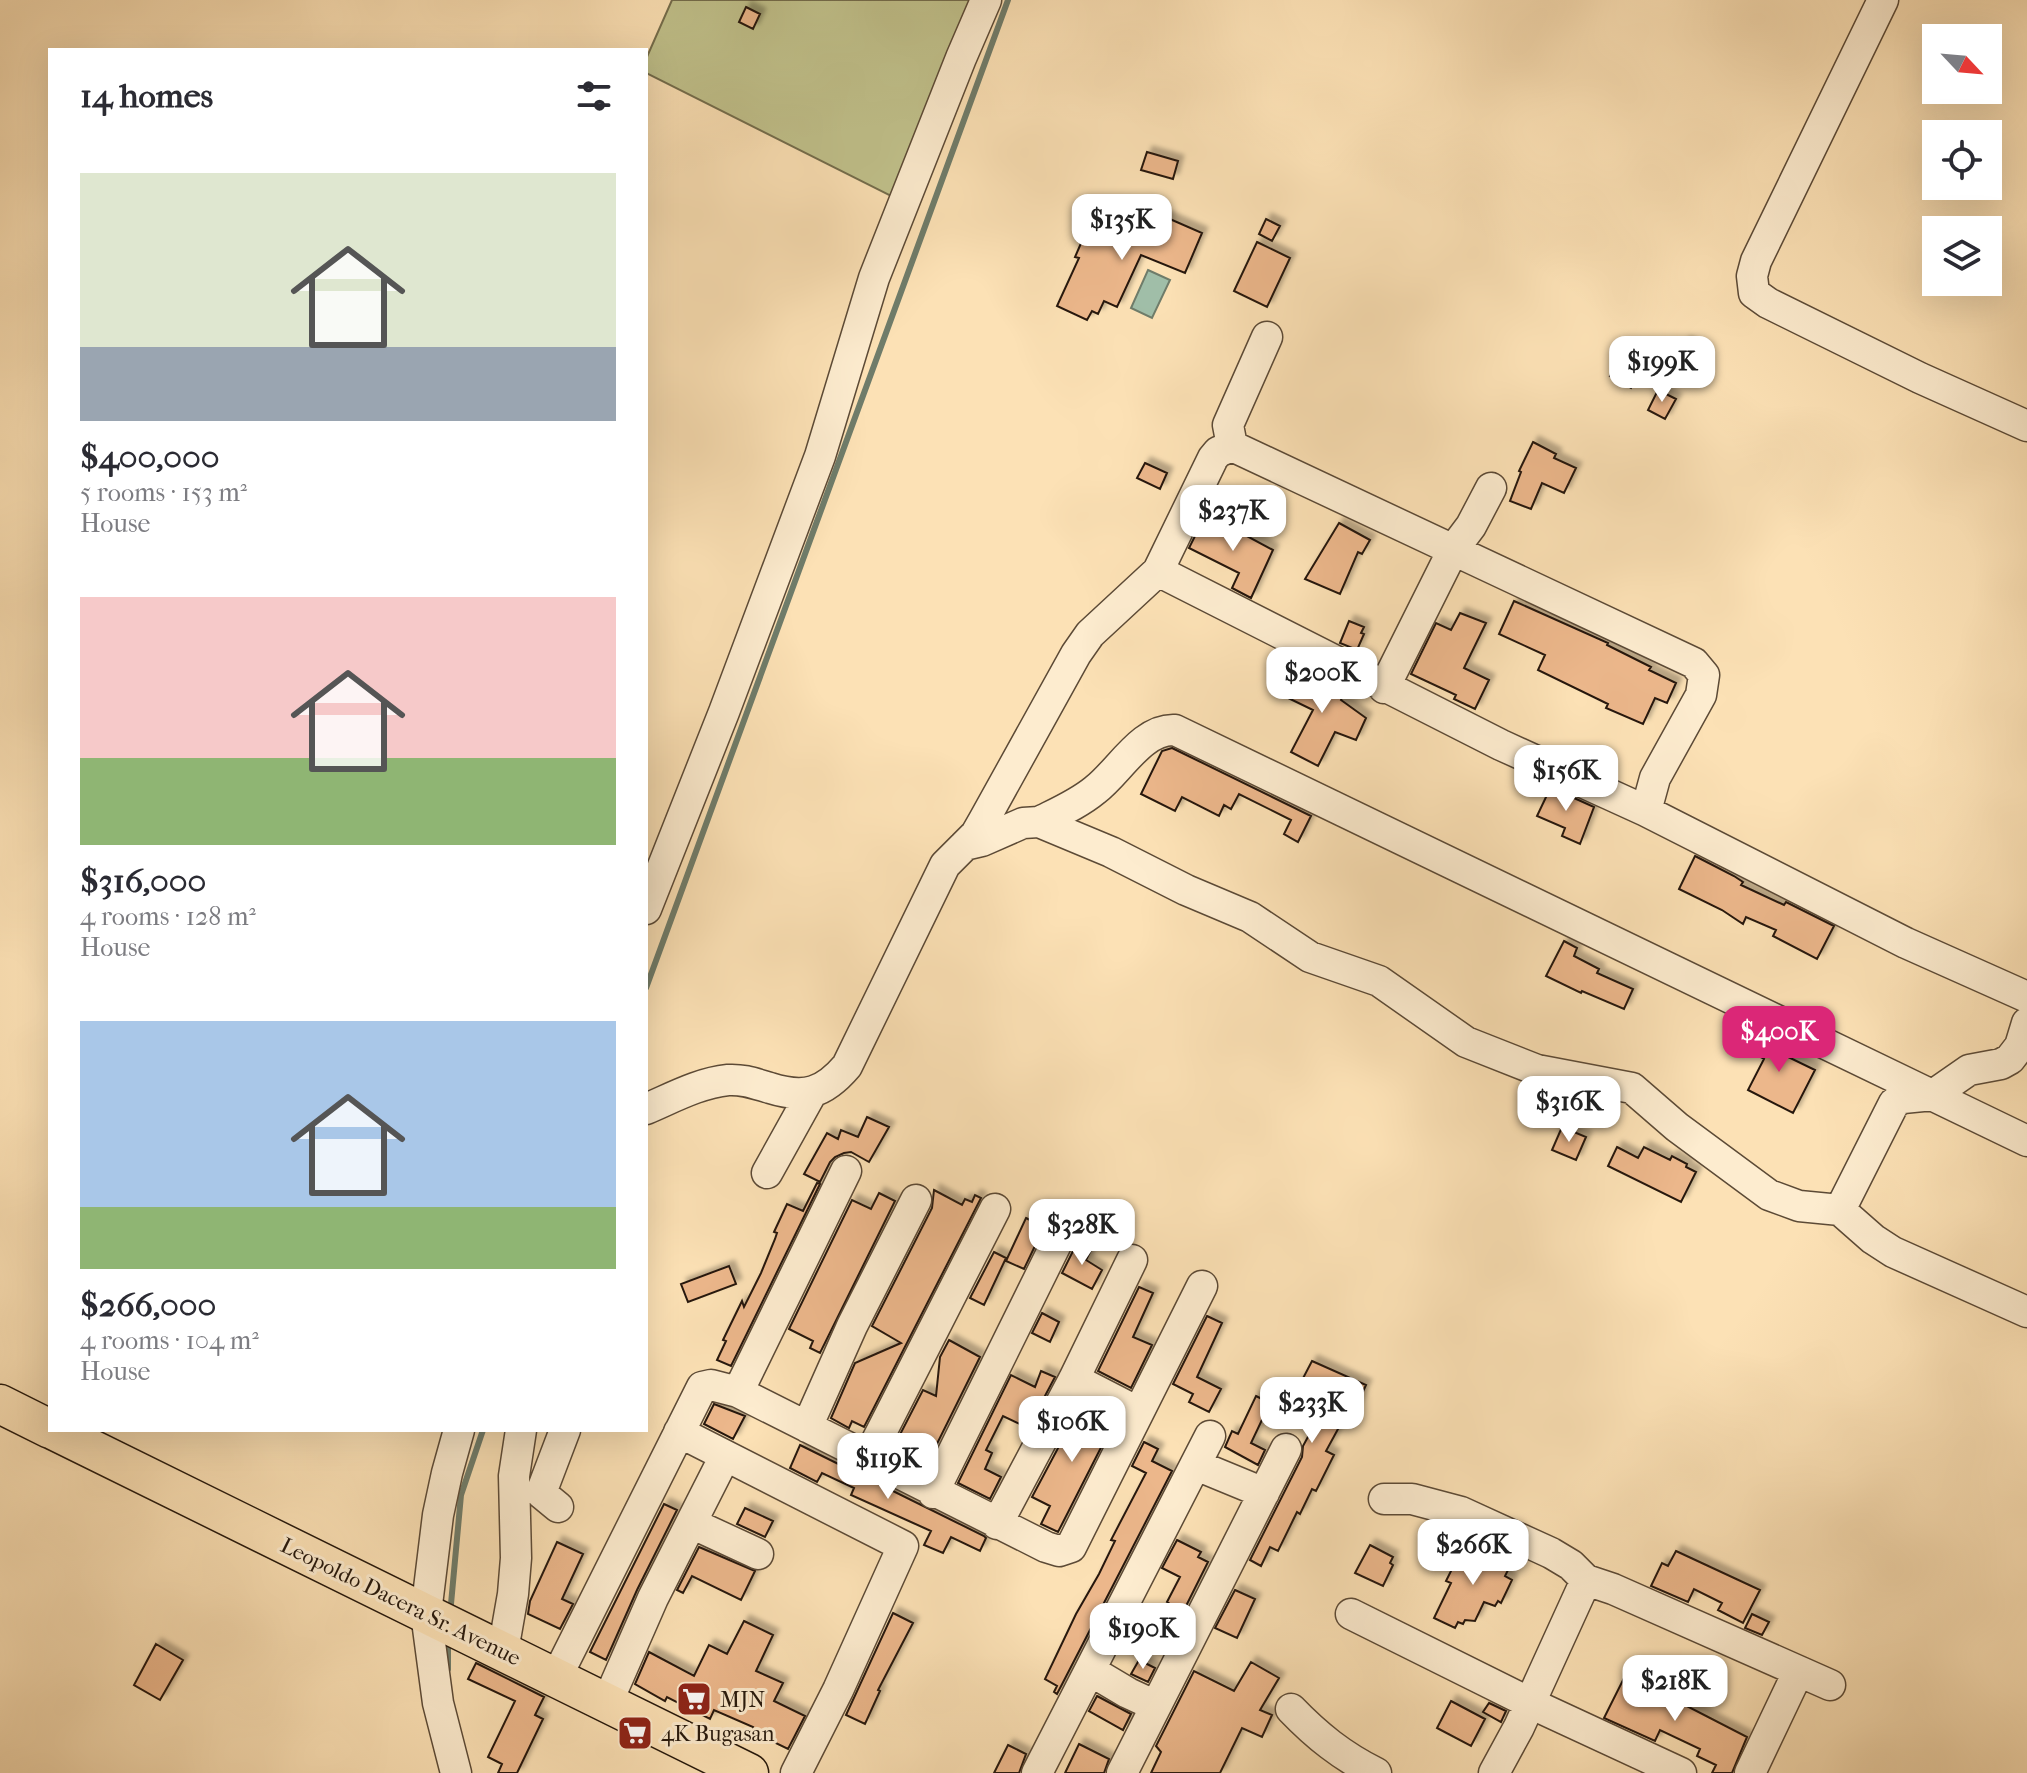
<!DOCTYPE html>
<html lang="en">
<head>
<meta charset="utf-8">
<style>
	:root { --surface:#fff; --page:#f2f2f3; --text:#2b2b33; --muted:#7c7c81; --accent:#db2777 }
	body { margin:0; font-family:"IM FELL French Canon",serif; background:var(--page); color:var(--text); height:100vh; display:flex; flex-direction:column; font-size:30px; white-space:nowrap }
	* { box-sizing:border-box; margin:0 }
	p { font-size:26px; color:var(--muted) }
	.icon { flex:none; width:44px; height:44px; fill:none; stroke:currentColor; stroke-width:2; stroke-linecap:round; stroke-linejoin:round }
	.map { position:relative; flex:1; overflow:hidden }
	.drawer { position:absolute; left:48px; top:48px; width:600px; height:1384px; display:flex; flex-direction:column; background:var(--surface); border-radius:0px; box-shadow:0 8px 32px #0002 }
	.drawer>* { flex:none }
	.needle { width:52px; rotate:116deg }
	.fabs { position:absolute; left:1922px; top:24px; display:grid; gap:16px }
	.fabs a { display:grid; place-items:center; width:80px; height:80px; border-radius:0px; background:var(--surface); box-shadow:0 8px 32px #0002; font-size:40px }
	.price { position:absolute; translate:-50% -68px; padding:0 18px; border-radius:16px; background:#fff; color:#222; font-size:26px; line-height:52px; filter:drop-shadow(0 2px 4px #0008) }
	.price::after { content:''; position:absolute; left:50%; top:48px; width:24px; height:18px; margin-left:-12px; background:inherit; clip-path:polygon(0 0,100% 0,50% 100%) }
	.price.active { background:var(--accent); color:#fff }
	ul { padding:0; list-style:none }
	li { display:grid; align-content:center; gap:16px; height:424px; padding:0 32px }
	li span { display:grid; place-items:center; height:248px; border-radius:0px; color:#555 }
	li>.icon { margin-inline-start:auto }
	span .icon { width:144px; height:144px; fill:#fffc; stroke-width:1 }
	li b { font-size:34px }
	h2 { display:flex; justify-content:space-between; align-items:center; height:96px; padding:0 32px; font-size:34px }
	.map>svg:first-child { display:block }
</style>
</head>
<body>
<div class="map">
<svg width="2027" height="1773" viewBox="0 0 2027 1773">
	<defs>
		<filter id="shadow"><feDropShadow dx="5.5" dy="-5.5" stdDeviation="2" flood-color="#0004"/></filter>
	</defs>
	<rect width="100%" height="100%" fill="#fce1b5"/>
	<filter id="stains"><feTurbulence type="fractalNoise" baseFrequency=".0025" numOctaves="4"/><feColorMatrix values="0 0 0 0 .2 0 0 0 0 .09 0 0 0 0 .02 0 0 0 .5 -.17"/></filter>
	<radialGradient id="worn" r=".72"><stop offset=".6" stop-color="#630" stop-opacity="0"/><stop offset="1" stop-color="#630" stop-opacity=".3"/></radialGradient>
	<path fill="#c1c28c" stroke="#746d4c" stroke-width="2" d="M672,0H975L891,196L646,73V59Z"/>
	<path fill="#a0bea8" stroke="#6f7c6a" stroke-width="2" d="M1148,270L1170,280L1152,318L1131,308Z"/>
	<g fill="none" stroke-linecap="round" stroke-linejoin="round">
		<path stroke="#6f7c6a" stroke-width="6" d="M646,988L1008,0
			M451,1604L461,1495L483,1430
			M448,1645V1669"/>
	</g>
	<path fill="#ecb78b" stroke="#26180c" stroke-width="2" filter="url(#shadow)" d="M746,7L760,14L753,29L739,22Z
		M1147,152L1178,161L1173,179L1141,170Z
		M1163,216L1202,233L1185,273L1141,255L1117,307L1104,301L1098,314L1092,311L1087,320L1057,306L1079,258L1075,257L1085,234L1094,239L1102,221L1112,226L1115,220L1154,238Z
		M1266,219L1280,226L1272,241L1259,234Z
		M1257,242L1290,258L1267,307L1234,291Z
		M1685,342L1705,353L1693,376L1673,364Z
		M1622,354L1644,365L1631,388L1610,376Z
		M1658,390L1676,399L1665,419L1648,410Z
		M1533,442L1556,454L1554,458L1576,468L1564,493L1542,483L1531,509L1510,501L1521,472L1519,471Z
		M1145,463L1167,473L1160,489L1137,478Z
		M1206,514L1273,550L1251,598L1232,588L1239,573L1189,548Z
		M1339,523L1370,540L1362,554L1358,552L1340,594L1305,579Z
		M1514,601L1608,643L1607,645L1651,667L1649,670L1676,683L1667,703L1655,698L1643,724L1606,708L1608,704L1538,670L1545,655L1499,634Z
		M1460,613L1486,623L1464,668L1489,680L1475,709L1454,699L1456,695L1411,674L1436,623L1451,630Z
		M1349,621L1364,627L1361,633L1364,634L1357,650L1340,643Z
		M1298,668L1326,682L1328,678L1347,687L1341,700L1366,718L1356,740L1335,732L1318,766L1291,752L1313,710L1284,696Z
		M1172,748L1311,816L1298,842L1284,834L1291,820L1239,794L1231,809L1224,805L1219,816L1182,797L1175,811L1141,794L1162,751Z
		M1543,784L1594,807L1580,844L1562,836L1565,828L1537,816L1547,795L1539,792Z
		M1695,856L1734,876L1743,882L1741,885L1784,905L1786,902L1834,926L1817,959L1773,936L1776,930L1746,917L1743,924L1722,910L1679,889Z
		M1564,941L1577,948L1574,956L1599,969L1597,973L1633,989L1624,1009L1582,991L1581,993L1546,976Z
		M1757,1031L1788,1046L1784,1055L1815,1070L1793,1113L1748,1090L1764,1059L1748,1050Z
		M867,1117L889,1127L869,1162L851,1152L844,1153L835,1157L830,1162L820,1182L804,1174L827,1133L838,1139L841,1130L858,1137Z
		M1562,1127L1586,1137L1576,1160L1552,1150Z
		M1617,1147L1638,1158L1644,1147L1670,1160L1672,1156L1687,1164L1686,1167L1696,1172L1681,1202L1608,1166Z
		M817,1183L820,1184L731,1366L717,1360L726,1341L723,1340L742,1301L744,1307L761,1273L775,1239L777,1233L774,1232L787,1204L803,1211Z
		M934,1190L962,1205L965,1199L972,1202L975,1195L981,1198L864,1427L852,1421L849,1428L831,1418L855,1363L901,1343L872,1326L932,1208Z
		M879,1193L895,1201L820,1353L810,1348L813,1341L789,1329L852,1200L871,1209Z
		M1026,1218L1044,1227L1024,1269L1006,1261Z
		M1077,1243L1091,1250L1086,1260L1102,1270L1092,1289L1062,1273Z
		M994,1252L1006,1258L984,1305L970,1298Z
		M729,1266L736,1284L688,1302L681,1284Z
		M1139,1287L1153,1293L1133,1337L1152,1345L1131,1388L1098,1371Z
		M1042,1313L1059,1322L1050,1342L1032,1333Z
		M1207,1316L1222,1323L1197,1377L1221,1389L1209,1412L1189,1402L1193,1394L1173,1384Z
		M949,1340L980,1357L926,1466L892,1450L923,1390L936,1396L940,1357Z
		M1312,1361L1366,1385L1350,1420L1344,1418L1326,1451L1334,1455L1316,1491L1312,1489L1300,1514L1297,1512L1278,1551L1270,1547L1261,1566L1250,1560L1302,1457L1303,1446L1315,1424L1304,1419L1305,1415L1288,1407Z
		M1041,1371L1055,1377L1028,1428L1003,1416L986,1450L992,1453L985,1469L1001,1477L990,1499L958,1483L1011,1375L1035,1387Z
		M1256,1396L1270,1403L1251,1443L1265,1450L1258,1465L1225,1447L1232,1431L1238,1434Z
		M1082,1403L1115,1420L1058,1532L1041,1524L1050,1506L1032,1497Z
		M714,1404L745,1416L733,1439L704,1424Z
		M1144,1442L1158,1449L1152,1461L1172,1471L1057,1694L1054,1692L1057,1686L1045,1679L1076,1614L1099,1574L1115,1541L1111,1540L1146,1473L1132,1466Z
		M800,1445L984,1536L986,1538L980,1551L951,1537L943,1553L924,1545L931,1531L851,1495L854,1488L822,1473L817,1482L790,1468Z
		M664,1504L677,1510L637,1590L606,1660L590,1652Z
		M745,1508L773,1521L765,1537L737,1524Z
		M1177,1540L1201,1552L1198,1557L1208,1562L1183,1612L1167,1602L1180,1577L1162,1568Z
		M557,1542L583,1554L562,1599L573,1604L560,1629L528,1614L530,1601Z
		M1370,1545L1393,1557L1390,1563L1393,1565L1383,1586L1355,1573Z
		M1470,1546L1510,1566L1505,1576L1512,1580L1501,1603L1498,1601L1495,1606L1484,1602L1475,1621L1465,1620L1463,1624L1458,1622L1455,1628L1434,1618L1451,1583L1446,1581L1456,1561L1460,1557L1462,1559Z
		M699,1547L755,1571L741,1600L692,1576L683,1593L677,1590Z
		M1676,1551L1760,1590L1743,1623L1718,1610L1722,1603L1694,1589L1688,1602L1651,1586L1662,1563L1668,1566Z
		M1235,1590L1255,1599L1237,1638L1215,1628Z
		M893,1613L913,1623L878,1690L880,1691L865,1724L846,1715Z
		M1752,1614L1769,1622L1762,1635L1745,1628Z
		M744,1621L773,1635L756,1671L783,1683L774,1701L805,1716L788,1749L751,1731L753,1727L714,1710L710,1719L667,1697L665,1701L635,1684L649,1652L694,1676L709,1645L727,1654Z
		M156,1644L183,1660L160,1700L134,1685Z
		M1139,1660L1155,1668L1148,1682L1131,1674Z
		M1251,1662L1279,1678L1260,1710L1272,1715L1262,1737L1242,1728L1220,1773H1151L1161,1752L1156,1746L1194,1671L1234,1691Z
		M476,1663L544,1697L535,1715L543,1719L517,1773H498L502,1764L488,1757L515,1701L468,1679Z
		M1626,1674L1658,1691L1659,1688L1676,1697L1675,1700L1747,1737L1732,1773H1712L1716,1765L1697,1756L1700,1749L1660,1730L1655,1741L1604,1718Z
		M1097,1696L1131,1714L1123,1730L1089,1711Z
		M1451,1701L1485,1719L1471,1746L1437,1728Z
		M1489,1703L1506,1711L1501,1722L1483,1712Z
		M1079,1744L1109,1759L1104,1773H1065Z
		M1008,1745L1026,1754L1019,1773H994Z"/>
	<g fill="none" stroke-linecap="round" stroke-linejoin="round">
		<defs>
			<path id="minor" d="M1883,0L1756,261L1752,276L1754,293L1768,303L1920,378L2027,426
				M1232,446L1228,425L1267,337
				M1158,571L1501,745L1646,811L1906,943L2027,997
				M1384,688L1453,550L1471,526L1491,488
				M1039,822C1059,812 1078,804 1095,790C1119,772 1142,728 1175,730L2027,1141
				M965,845L982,841L1023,823L1039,822L1111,852L1186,890L1250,917L1310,957L1379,981L1466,1042L1537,1070L1632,1088L1677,1127L1769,1195L1799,1206L1840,1210L1894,1103L1903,1098L1933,1095L1969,1070L2001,1064L2010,1059L2020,1046L2027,1023
				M646,909L724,712L820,456L874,278L961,58L986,0
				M646,1109C672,1098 699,1083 728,1080C744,1079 756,1084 770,1088C805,1099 824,1093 847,1066L945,865L976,834L984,820L1076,654L1090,634L1158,571L1213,458L1218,452L1232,446L1694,663L1704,675L1701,695L1655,778L1646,811
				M767,1173L812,1092
				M1840,1210L1873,1239L1893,1252L2027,1312
				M1074,1379L1138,1412
				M738,1392L846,1171
				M807,1427L852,1326L916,1200
				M679,1432L903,1546L838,1690L796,1773
				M868,1458L995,1209
				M1196,1465L1264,1493
				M933,1493L1064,1228
				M1384,1499H1412L1461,1512L1551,1553L1571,1565L1586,1580L1613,1589L1830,1685
				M558,1507L541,1493L565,1430
				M691,1523L758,1554
				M997,1524L1074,1379L1132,1260
				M1351,1614L1530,1703L1681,1773
				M503,1651L513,1594L516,1558L514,1476L521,1430
				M1091,1671L1128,1693L1156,1706
				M556,1678L702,1387L711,1385L738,1392L1046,1547L1059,1551L1071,1547L1202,1286
				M607,1703L653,1598L725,1456
				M1291,1709C1317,1736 1342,1756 1376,1773
				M456,1773L438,1703L426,1613L438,1515L447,1473L459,1430
				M1037,1773L1210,1436
				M1122,1773L1286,1449
				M1494,1773L1519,1727L1586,1580
				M1750,1773L1798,1672"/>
			<path id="major" d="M0,1404L50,1429
				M53,1430L749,1773"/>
		</defs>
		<use href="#minor" stroke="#5c4a36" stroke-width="33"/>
		<use href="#major" stroke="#26180c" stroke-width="41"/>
		<use href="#minor" stroke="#fdeccf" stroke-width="30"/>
		<use href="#major" stroke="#fce1b5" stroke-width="38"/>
	</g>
	<defs>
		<symbol id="supermarket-square" viewBox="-11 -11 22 22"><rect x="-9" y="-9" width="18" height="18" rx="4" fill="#8f2418" stroke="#fdeccf"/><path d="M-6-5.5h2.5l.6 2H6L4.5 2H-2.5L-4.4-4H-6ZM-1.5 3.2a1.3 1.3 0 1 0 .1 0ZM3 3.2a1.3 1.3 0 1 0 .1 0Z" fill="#fff"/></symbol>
	</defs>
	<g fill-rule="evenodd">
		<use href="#supermarket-square" x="674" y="1679" width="40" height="40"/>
		<use href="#supermarket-square" x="615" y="1713" width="40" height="40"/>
	</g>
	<g text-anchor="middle" stroke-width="6" stroke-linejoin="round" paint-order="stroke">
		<g font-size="22" fill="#26180c" stroke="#fdeccf">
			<text transform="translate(401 1601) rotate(26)" y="8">Leopoldo Dacera Sr. Avenue</text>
		</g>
		<g font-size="22" fill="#26180c" stroke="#fdeccf" text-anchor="start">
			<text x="720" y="1707">MJN</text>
			<text x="661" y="1741">4K Bugasan</text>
		</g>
	</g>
	<rect width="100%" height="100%" filter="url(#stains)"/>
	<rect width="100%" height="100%" fill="url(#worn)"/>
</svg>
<div class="fabs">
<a><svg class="needle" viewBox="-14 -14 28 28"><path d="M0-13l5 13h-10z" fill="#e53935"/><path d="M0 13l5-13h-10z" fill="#7c7c81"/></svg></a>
<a><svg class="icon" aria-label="locate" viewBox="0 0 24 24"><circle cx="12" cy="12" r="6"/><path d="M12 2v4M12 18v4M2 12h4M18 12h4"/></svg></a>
<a><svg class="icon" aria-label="layers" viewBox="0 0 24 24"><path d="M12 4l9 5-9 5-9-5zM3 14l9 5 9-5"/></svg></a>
</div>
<b class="price" style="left:1122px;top:262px">$135K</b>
<b class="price" style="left:1662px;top:404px">$199K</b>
<b class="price" style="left:1233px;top:553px">$237K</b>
<b class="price" style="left:1322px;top:715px">$200K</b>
<b class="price" style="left:1566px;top:813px">$156K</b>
<b class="price active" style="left:1779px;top:1074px">$400K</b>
<b class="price" style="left:1569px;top:1144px">$316K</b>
<b class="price" style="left:1082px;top:1267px">$328K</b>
<b class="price" style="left:1312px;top:1445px">$233K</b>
<b class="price" style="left:1072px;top:1464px">$106K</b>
<b class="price" style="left:888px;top:1501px">$119K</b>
<b class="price" style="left:1473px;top:1587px">$266K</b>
<b class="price" style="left:1143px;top:1671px">$190K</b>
<b class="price" style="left:1675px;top:1723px">$218K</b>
<section class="drawer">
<h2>14 homes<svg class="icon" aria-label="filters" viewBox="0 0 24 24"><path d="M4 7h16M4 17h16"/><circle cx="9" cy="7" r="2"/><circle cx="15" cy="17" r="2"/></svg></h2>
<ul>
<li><span style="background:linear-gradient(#dfe7d0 70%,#9aa5b1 0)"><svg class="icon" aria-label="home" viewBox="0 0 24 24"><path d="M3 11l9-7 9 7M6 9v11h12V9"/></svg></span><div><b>$400,000</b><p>5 rooms · 153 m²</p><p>House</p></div></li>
<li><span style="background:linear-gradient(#f6c9c9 65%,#8fb573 0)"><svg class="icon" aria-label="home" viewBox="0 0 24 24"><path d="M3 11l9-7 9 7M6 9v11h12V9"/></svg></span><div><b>$316,000</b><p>4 rooms · 128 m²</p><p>House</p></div></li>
<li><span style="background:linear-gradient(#a9c7e8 75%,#8fb573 0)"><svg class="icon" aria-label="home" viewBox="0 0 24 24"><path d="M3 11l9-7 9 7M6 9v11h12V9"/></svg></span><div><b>$266,000</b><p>4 rooms · 104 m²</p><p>House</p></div></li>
</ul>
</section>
</div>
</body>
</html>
